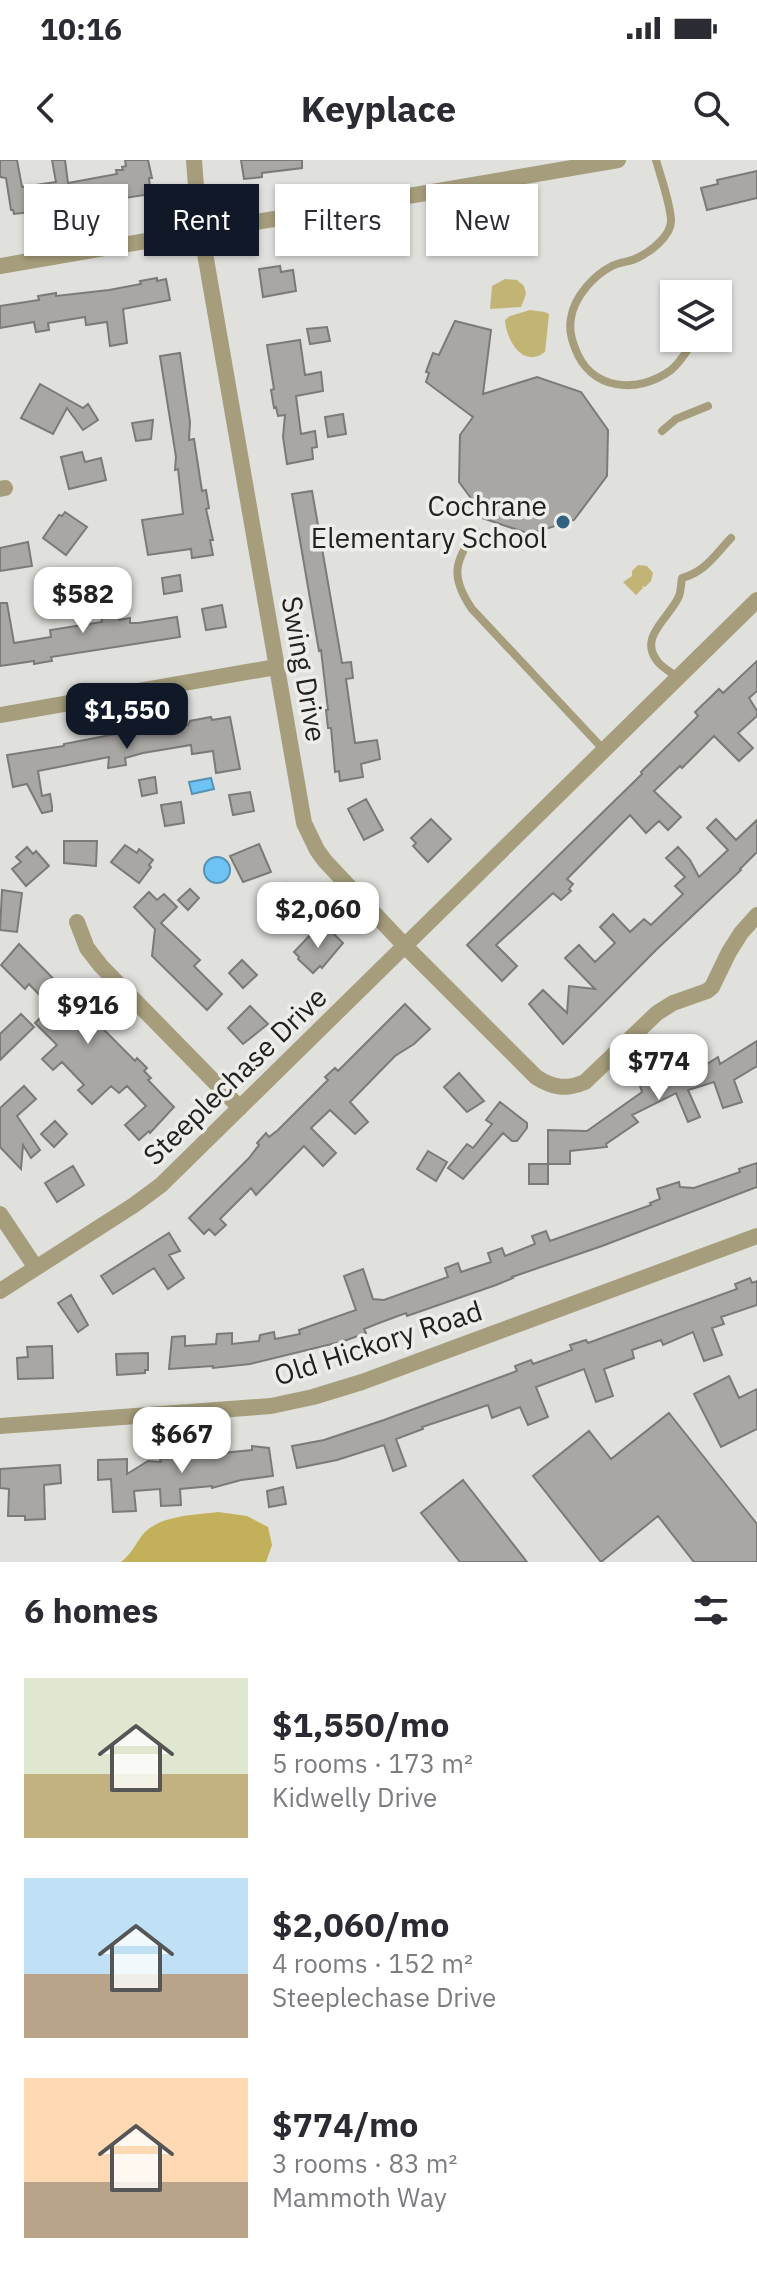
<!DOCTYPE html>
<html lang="en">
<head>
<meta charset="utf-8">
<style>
	:root { --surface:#fff; --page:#f2f2f3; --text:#2b2b33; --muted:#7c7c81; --accent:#111827 }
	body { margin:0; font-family:"IBM Plex Sans",sans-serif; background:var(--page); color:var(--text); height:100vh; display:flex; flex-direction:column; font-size:30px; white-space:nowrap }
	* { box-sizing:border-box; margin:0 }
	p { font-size:26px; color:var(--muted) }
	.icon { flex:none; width:44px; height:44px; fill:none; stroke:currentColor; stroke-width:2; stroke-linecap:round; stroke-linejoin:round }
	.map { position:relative; height:1402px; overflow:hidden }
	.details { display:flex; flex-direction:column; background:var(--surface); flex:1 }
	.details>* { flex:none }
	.top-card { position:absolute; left:24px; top:24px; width:710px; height:72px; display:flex; gap:16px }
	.buttons { position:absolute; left:660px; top:120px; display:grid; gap:16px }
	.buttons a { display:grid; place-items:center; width:72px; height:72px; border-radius:0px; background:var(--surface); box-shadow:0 2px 6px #0004; font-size:40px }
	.price { position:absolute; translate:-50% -68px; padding:0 18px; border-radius:16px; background:#fff; color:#222; font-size:26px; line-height:52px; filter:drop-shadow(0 2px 4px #0008) }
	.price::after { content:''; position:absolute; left:50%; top:48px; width:24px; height:18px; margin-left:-12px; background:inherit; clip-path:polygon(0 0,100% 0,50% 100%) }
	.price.selected { background:var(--accent); color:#fff }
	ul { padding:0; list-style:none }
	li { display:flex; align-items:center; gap:24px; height:200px; padding:0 24px }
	li span { display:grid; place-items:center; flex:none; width:224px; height:160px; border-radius:0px; color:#555 }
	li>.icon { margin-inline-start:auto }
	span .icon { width:96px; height:96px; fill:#fffc; stroke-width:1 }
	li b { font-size:34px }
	h2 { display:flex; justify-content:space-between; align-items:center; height:96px; padding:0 24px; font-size:34px }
	.chip { padding:0 28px; border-radius:0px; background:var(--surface); box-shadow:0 2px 6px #0004; font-size:28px; line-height:72px }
	.chip.selected { background:var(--accent); color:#fff }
	.status { display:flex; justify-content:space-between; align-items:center; height:56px; padding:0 40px; background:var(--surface); direction:ltr }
	.status svg { height:22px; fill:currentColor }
	header { display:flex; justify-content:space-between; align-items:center; height:104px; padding:0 24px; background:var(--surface); font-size:36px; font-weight:700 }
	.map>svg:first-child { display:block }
</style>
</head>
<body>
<div class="status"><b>10:16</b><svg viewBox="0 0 49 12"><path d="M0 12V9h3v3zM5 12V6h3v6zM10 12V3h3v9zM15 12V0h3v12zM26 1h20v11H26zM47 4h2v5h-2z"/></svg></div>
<header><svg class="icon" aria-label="back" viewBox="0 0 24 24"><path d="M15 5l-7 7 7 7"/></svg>Keyplace<svg class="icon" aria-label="search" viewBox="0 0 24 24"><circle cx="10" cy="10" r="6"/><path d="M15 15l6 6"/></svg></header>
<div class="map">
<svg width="757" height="1402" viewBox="0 0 757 1402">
	<rect width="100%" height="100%" fill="#e0e0dc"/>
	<path fill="#c2b475" d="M505,119L517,120L524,126L526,134L521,147L490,149L492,126Z
		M530,150L545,152L549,154L545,192C523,209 506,180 505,160L510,156Z
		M638,405L647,406L653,413L651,421L645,427L642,426L643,428L636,435L623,422L632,416V411Z"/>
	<path fill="#c2b05b" d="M218,1352L247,1356L268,1367L272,1385L266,1402H121C132,1394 136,1382 145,1372C163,1355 195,1355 218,1352Z"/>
	<path fill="#6dc3f3" stroke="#5692b4" stroke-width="2" d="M211,618L214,629L192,634L189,622Z
		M204 710a13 13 0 1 1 26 0a13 13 0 1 1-26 0Z"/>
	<path fill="#a8a7a4" stroke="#7b7a77" stroke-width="2" d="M0,0H17L22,27L56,22L52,0H65L68,23L117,14L116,10H123L122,7L126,6L125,0H148L152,18H149L151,34L92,43V45L70,49L69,42L31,48V52L14,54L13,50H11L6,18L0,17Z
		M241,0H302V8L262,13V17L244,19Z
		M757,11V38L707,50L701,28L718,24L717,20Z
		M280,106L281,112L293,110L296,131L263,137L259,109Z
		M157,118V121L166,119L170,140L123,149L127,183L110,186L107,162L86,165L85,157L48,163L49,170L36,172L34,162L0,168V146L39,140L38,136L56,133V136L109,130L141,124L140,121Z
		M455,161L491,170L483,234L537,217L581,232L608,270L607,316L574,360L530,374L476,356L468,345L473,341L459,322L460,275L473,257L426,222L429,213L426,212L433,193L439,195Z
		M327,167L330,181L310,184L307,169Z
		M300,180L305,215L321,212L323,231L296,236L301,274L315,271L317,287L312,288L313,299L287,304L283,277L285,255L278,256L276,247L274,248L271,230L274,229L267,185Z
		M180,193L190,262L189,280L194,279L202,331L206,330L209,348L206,349L213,380H210L213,395L192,398L191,389L148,395L142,360L183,354L178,309L175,310L176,297L160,196Z
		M40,224L83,248L88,244L98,260L83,270L67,248L53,274L21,258Z
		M343,254L346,274L328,277L325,257Z
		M153,260L151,279L136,281L132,263Z
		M82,292L85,302L101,298L106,320L69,329L61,297Z
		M312,331L342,503L351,502L353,518L346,519L355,583L377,580L380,599L361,604L363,617L340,621L339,611L335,612L331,568H328L326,550H328L321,490L319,491L292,334Z
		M65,352L87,367L66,395L43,378L59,355L62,356Z
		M28,382L32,406L0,411V388Z
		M180,415L182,431L164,434L162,418Z
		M113,429L119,460L130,458V463H138L177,457L180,477L51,497L52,501L45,502L34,504V501L0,506V443H7L14,483L51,477L50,470L102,462L96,432Z
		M222,445L226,467L206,470L202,449Z
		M757,501V531L749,538L757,551V556L738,573L753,588L739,601L714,576L682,608L680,606L654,631L681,657L668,670L659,661L646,673L630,655L567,719L573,724L569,729L571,731L561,740L553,733L496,785L517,806L502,821L467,785L642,614L641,612L698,556L695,552L719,529L723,533Z
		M211,557L212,560L230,557L240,609L216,613L213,591L192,594L191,585L143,593L125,598L126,605L108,608L109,597L38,611L42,636L50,634L52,646V651L42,653L27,624L13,627L7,595L64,586V584L141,569L159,566L160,570L188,565L190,561Z
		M155,617L157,633L142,636L139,620Z
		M250,632L254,651L233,655L229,635Z
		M366,639L383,670L364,680L348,649Z
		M181,642L184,663L165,666L161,645Z
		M431,659L451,679L428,702L413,686L416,683L411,678Z
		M716,659L736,680L757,660V692L740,709L741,710L656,790L563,884L529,844L543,830L567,853L569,826L595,829L565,798L579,785L595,802L615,783L600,767L613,754L630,772L644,759L651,765L683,734L675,726L685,717L666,698L678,687L690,700L699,717L728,690L707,668Z
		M64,681H97L96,706L64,703Z
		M259,684L271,712L243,722L230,696Z
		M125,685L137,693L139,689L153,700L149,705L151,707L139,723L111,702Z
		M27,687L33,694L36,691L49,706L26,726L12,709L21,702L16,697Z
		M287,723L311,749L296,764L281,748L275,754L266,744Z
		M190,729L199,738L188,750L178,740Z
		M2,730L22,733L17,772L0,770Z
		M149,732L157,740L164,734L177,747L161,763L200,800L194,806L222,834L207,850L152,796L155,769L134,747Z
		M328,768L343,783L322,808L320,806L313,813L298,799L299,797L294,792L313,772L319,778Z
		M19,784L135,901L137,898L147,908L144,911L151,918L148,920L174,947L150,973L149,971L139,980L125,965L146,946L127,926L119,933L111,926L92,944L78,930L84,925L62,902L53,910L42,899L57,885L35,863L51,847L29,824L25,829L1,805Z
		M242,800L257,815L243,828L229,813Z
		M405,844L430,869L414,884L395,896L350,942L368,962L355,974L330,950L311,968L336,993L323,1006L304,986L256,1035L251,1028L220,1059L226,1065L215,1075L209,1069L204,1074L189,1058L249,998L259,985L257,983L266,973L269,977L278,970L328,920L325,917L335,908L338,911Z
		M250,846L268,864L243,884L228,868Z
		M21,854L34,867L0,900V874Z
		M757,881V906L734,920L742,942L723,948L714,922L688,930L700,957L688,962L676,933L632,955L638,962L606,984L607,987L570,991V1004H548V970L587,971L642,932L640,926L686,904L685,902L705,896L707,904L718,897L720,904Z
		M459,913L484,941L467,952L444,927Z
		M24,926L36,939L17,956L40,990L31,998L23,985L21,1009L0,987V948Z
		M500,942L527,963V968L517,981H512L503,973L463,1019L448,1008L467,984L473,988L492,964L486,960Z
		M55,961L67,974L54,987L41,974Z
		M428,991L447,1002L436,1021L417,1009Z
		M757,1003V1027L602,1086L512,1117L513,1118L496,1125L407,1156L406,1153L379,1163L364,1169L366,1173L344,1181L250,1204L213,1208V1206L169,1209L172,1177L185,1176V1186L216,1184L217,1174L232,1173V1184L259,1181L260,1175L274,1172L275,1179L300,1174L299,1170L356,1150L344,1116L363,1109L373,1139L384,1140L448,1117L445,1108L458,1103L461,1112L491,1102L488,1093L502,1088L505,1096L535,1084L532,1076L546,1071L550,1081L651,1045L650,1043L660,1039L657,1029L679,1022L680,1027L694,1028L740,1012L739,1009Z
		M529,1004H548V1024H529Z
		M73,1006L84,1025L57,1042L45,1023Z
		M169,1073L180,1091L169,1095L184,1118L168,1129L154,1108L113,1134L101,1116Z
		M750,1118L752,1123L757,1121V1145L721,1157L724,1164L712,1168L722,1195L704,1201L693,1172L663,1185L661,1180L632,1190L634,1198L604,1209L613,1236L596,1242L584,1209L536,1227L548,1257L528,1265L520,1247L492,1258L488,1245L422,1267L423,1269L396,1279L406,1306L393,1311L384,1285L337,1300L297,1308L292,1286L324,1280L384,1260L517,1211L515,1206L531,1200L533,1204L572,1190L570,1185L586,1180L588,1183L737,1129L735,1124Z
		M71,1135L88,1165L78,1172L58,1143Z
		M52,1186L53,1218L18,1219L17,1198L28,1197L27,1187Z
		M148,1193V1210H145V1213L117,1215L116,1194Z
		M729,1216L739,1238L757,1229V1269L721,1287L694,1234Z
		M669,1253L757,1364V1402H694L658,1356L601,1402L533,1316L589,1271L611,1299Z
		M252,1286L269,1288L273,1316L241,1320L212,1328V1326L180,1329L181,1345L161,1346L160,1329L134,1331L136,1351L113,1352L111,1319L98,1320V1300L127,1299V1314L148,1301L161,1302L160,1299L252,1290Z
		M60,1305L61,1323L44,1325L45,1359L25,1360V1356H8L9,1329L0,1328V1309Z
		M463,1320L527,1402H460L421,1353Z
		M283,1327L286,1344L269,1347L267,1331Z"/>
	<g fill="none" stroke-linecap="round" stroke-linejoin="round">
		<path stroke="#a59d7b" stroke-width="8" d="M656,0C661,18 670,42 671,60C672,76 649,93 635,99C628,102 619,102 612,106C594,115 574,137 571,158C569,168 571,178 575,188C590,230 637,235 671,210C681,202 687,191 693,181
			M662,271L676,259L708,246
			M476,371C454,401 450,417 472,449L604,590
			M678,518C672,513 663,508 658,502C637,477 670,458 679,436C681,431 681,423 682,418C705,412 715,395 731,378"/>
		<path stroke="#a59d7b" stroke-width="16" d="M194,0L198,53L304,663L317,690L325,701L405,786L536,917C553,928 566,930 585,922L657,853L673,843L707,831L712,827L729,792L741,773L757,755
			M0,106L618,0
			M0,329L5,328
			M0,555L276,507
			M77,762L87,788L101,806L240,948
			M0,1054L36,1108
			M0,1131L134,1045L161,1025L757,440
			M0,1266L271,1246L313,1237L362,1222L757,1076"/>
	</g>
	<circle fill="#306380" stroke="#ededea" stroke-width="3" cx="563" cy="362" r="8"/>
	<g text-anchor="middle" stroke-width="7" stroke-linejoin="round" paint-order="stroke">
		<g font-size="28" fill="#222120" stroke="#ededea" text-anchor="end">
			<text x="547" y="356">Cochrane<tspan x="547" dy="32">Elementary School</tspan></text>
		</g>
		<g font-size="28" fill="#222120" stroke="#ededea">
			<text transform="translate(304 509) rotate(80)" y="10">Swing Drive</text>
			<text transform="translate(235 916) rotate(-44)" y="10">Steeplechase Drive</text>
			<text transform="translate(378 1183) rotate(-18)" y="10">Old Hickory Road</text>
		</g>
	</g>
</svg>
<div class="buttons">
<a><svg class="icon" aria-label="layers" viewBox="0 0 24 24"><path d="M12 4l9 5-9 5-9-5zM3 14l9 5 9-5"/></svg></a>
</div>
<b class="price" style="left:83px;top:475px">$582</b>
<b class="price selected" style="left:127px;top:591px">$1,550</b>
<b class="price" style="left:318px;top:790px">$2,060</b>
<b class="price" style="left:88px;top:886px">$916</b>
<b class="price" style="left:659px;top:942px">$774</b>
<b class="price" style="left:182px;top:1315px">$667</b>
<div class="top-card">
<a class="chip">Buy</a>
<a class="chip selected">Rent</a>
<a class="chip">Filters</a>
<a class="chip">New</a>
</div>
</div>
<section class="details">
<h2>6 homes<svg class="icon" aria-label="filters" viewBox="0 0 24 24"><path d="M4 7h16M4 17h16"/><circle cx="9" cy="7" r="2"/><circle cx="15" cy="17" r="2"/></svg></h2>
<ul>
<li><span style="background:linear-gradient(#dfe7d0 60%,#c2b280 0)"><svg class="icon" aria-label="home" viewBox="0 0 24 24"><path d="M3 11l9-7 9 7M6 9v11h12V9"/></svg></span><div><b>$1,550/mo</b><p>5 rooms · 173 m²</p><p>Kidwelly Drive</p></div></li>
<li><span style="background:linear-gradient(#bfe0f5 60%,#b9a48a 0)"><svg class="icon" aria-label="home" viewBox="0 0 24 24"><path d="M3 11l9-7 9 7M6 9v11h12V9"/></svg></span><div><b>$2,060/mo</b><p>4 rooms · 152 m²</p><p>Steeplechase Drive</p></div></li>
<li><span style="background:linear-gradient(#ffd9b3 65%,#b9a48a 0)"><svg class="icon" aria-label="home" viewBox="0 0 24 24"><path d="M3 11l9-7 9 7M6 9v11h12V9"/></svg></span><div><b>$774/mo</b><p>3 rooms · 83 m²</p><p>Mammoth Way</p></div></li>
</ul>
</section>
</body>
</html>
